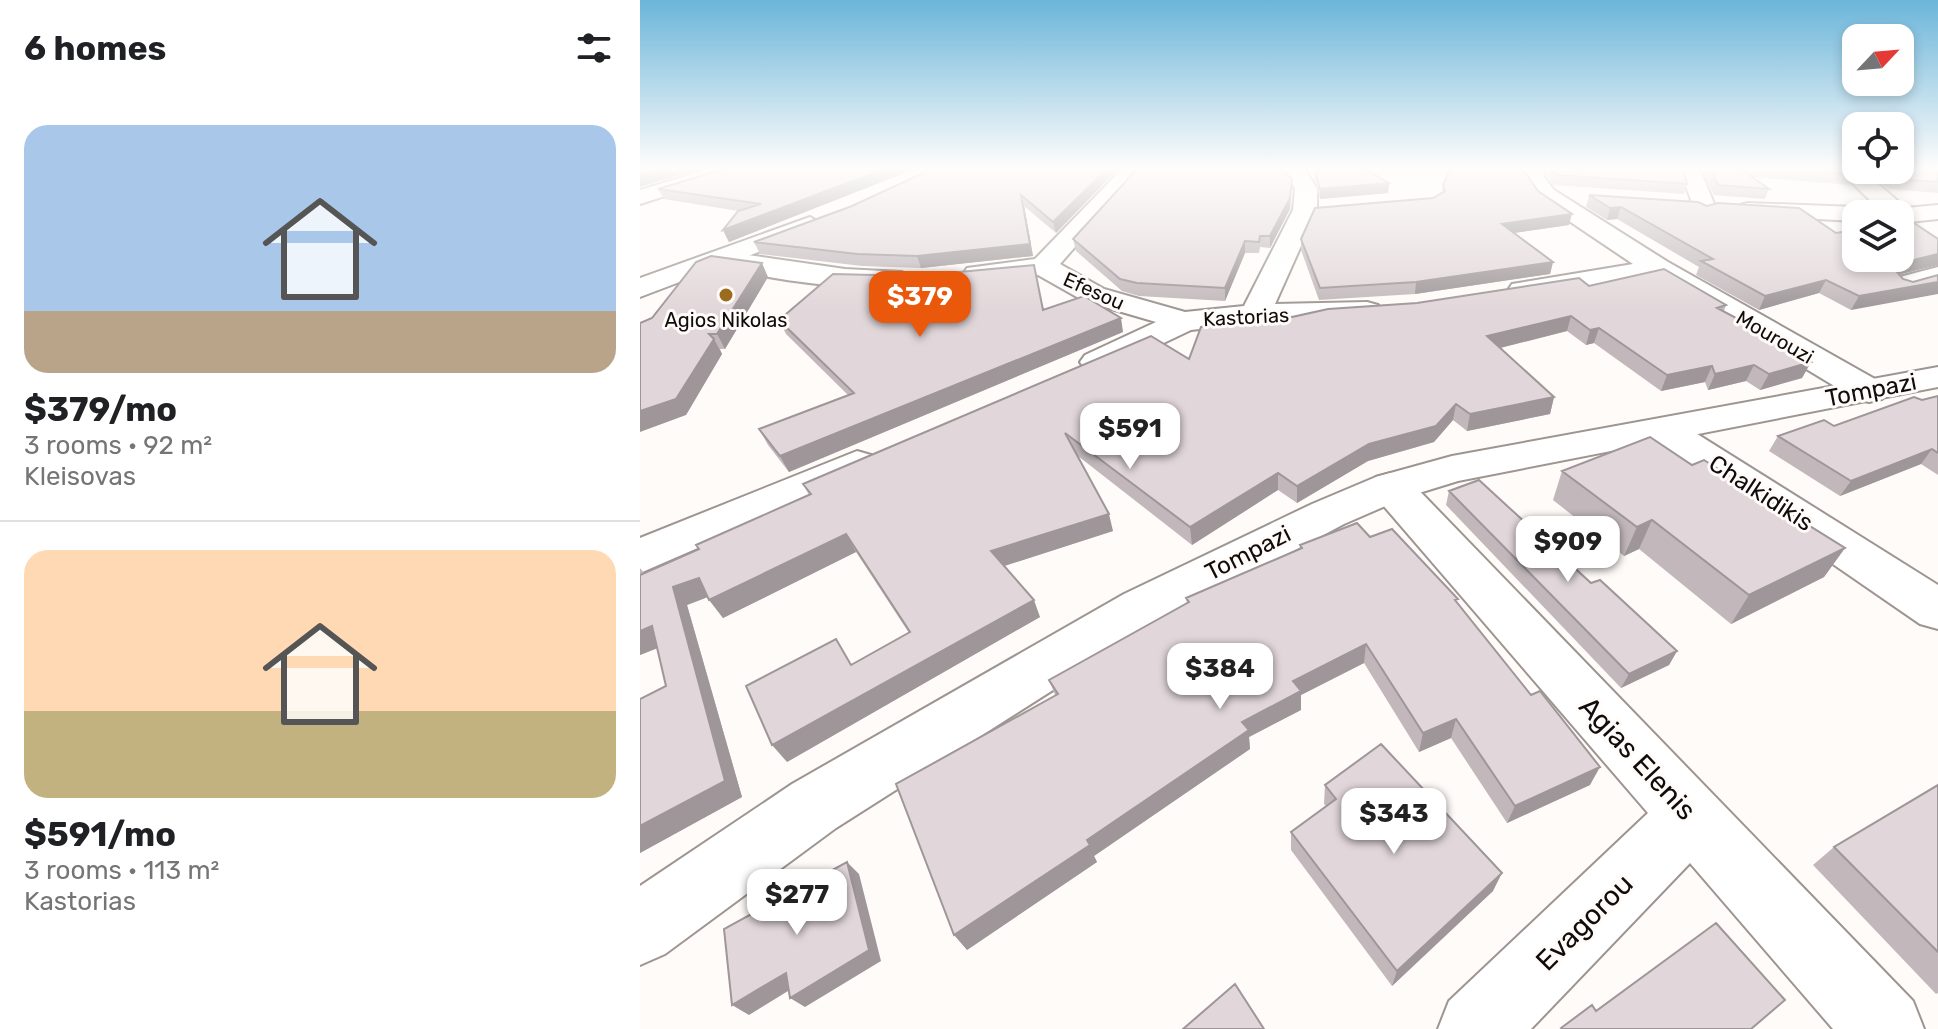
<!DOCTYPE html>
<html lang="en">
<head>
<meta charset="utf-8">
<style>
	:root { --surface:#fff; --page:#f2f2f2; --text:#202124; --muted:#757577; --line:#e0e0e0; --accent:#ea580c }
	body { margin:0; font-family:Rubik,sans-serif; background:var(--page); color:var(--text); height:100vh; display:flex; flex-direction:column; font-size:30px; white-space:nowrap }
	* { box-sizing:border-box; margin:0 }
	p { font-size:26px; color:var(--muted) }
	.icon { flex:none; width:44px; height:44px; fill:none; stroke:currentColor; stroke-width:2; stroke-linecap:round; stroke-linejoin:round }
	.map { position:relative; flex:1; overflow:hidden }
	.drawer { display:flex; flex-direction:column; background:var(--surface); width:640px }
	.drawer>* { flex:none }
	.needle { width:52px; rotate:64deg }
	.fabs { position:absolute; left:1202px; top:24px; display:grid; gap:16px }
	.fabs a { display:grid; place-items:center; width:72px; height:72px; border-radius:16px; background:var(--surface); box-shadow:0 4px 12px #0003; font-size:40px }
	.price { position:absolute; translate:-50% -68px; padding:0 18px; border-radius:16px; background:#fff; color:#222; font-size:26px; line-height:52px; filter:drop-shadow(0 2px 4px #0008) }
	.price::after { content:''; position:absolute; left:50%; top:48px; width:24px; height:18px; margin-left:-12px; background:inherit; clip-path:polygon(0 0,100% 0,50% 100%) }
	.price.current { background:var(--accent); color:#fff }
	ul { padding:0; list-style:none }
	li { display:grid; align-content:center; gap:16px; height:424px; padding:0 24px }
	li+li { border-top:2px solid var(--line) }
	li span { display:grid; place-items:center; height:248px; border-radius:24px; color:#555 }
	li>.icon { margin-inline-start:auto }
	span .icon { width:144px; height:144px; fill:#fffc; stroke-width:1 }
	li b { font-size:34px }
	h2 { display:flex; justify-content:space-between; align-items:center; height:96px; padding:0 24px; font-size:34px }
	main { display:flex; flex:1; min-height:0 }
	.map>svg:first-child { display:block }
</style>
</head>
<body>
<main>
<section class="drawer">
<h2>6 homes<svg class="icon" aria-label="filters" viewBox="0 0 24 24"><path d="M4 7h16M4 17h16"/><circle cx="9" cy="7" r="2"/><circle cx="15" cy="17" r="2"/></svg></h2>
<ul>
<li><span style="background:linear-gradient(#a9c7e8 75%,#b9a48a 0)"><svg class="icon" aria-label="home" viewBox="0 0 24 24"><path d="M3 11l9-7 9 7M6 9v11h12V9"/></svg></span><div><b>$379/mo</b><p>3 rooms · 92 m²</p><p>Kleisovas</p></div></li>
<li><span style="background:linear-gradient(#ffd9b3 65%,#c2b280 0)"><svg class="icon" aria-label="home" viewBox="0 0 24 24"><path d="M3 11l9-7 9 7M6 9v11h12V9"/></svg></span><div><b>$591/mo</b><p>3 rooms · 113 m²</p><p>Kastorias</p></div></li>
</ul>
</section>
<div class="map">
<svg width="1298" height="1029" viewBox="0 0 1298 1029">
	<rect width="100%" height="100%" fill="#fffbf9"/>
	<g fill="none" stroke-linecap="round" stroke-linejoin="round">
		<defs>
			<path id="street" d="M72,168H103L100,172L0,204V190Z
				M483,168H504L420,264L464,289L545,312L604,306L653,210L655,189L644,168H664L677,189V210L635,304L727,302L738,305L742,311L738,317L727,320L614,323L551,330L469,369L457,372L445,369L440,362L445,355L516,322L444,301L398,275L337,282L327,280L323,274L327,268L395,259Z
				M884,168H904V177L914,190L1028,262L1242,383L1247,391L1242,399L1229,402L1216,399L1014,277L882,299L872,296L868,290L872,284L993,264L898,200L882,177Z
				M1039,168H1059L1076,208L1072,213H1056Z
				M1197,168L1222,170L1266,208L1298,205V219L1260,223V214H1244Z
				M1108,203L1216,207L1228,214H1216V221L1100,215L1096,210L1100,205Z
				M80,251L205,269L262,272L266,278L262,284C219,295 115,276 71,265L67,259L71,253Z
				M1298,267V284L1266,293L1256,290L1252,284L1256,278Z
				M1024,419L1038,422L1298,585V629L1280,624L1010,438L1005,430L1010,422Z
				M217,451L231,455L237,464L231,473L0,573V538Z
				M751,473L766,477L1273,1001L1284,1029H1193L1050,863L891,1029H798L809,1001L1008,813L736,497L730,487L736,477Z"/>
			<path id="secondary" d="M170,217L182,224L179,229L0,297V278Z
				M1298,367V387L818,481L766,497L704,524L520,622L196,828L25,954L0,965V886L152,784L484,594L672,504L736,477L812,456Z"/>
		</defs>
		<use href="#street" stroke="#9e9590" stroke-width="4"/>
		<use href="#secondary" stroke="#9e9590" stroke-width="4"/>
		<use href="#street" fill="#fff" fill-rule="evenodd"/>
		<use href="#secondary" fill="#fff" fill-rule="evenodd"/>
	</g>
	<path fill="#c2b8bb" d="M277,168L89,242L83,230L98,211L24,199L18,189Z
		M294,168H479L416,233L384,206L393,256L281,268L222,266L120,254L114,242L212,206Z
		M906,168H1043L1047,184L1044,194L914,185L907,176Z
		M1060,168H1207L1215,175L1210,185L1112,177L1129,189L1125,199L1074,195Z
		M1298,168V193L1249,189L1227,170H1260Z
		M675,169L749,183L748,193L680,199L674,179Z
		M882,169L898,191L929,225L874,233L913,262L910,274L775,294L679,300L661,250V239L793,198L802,193L803,185Z
		M652,179L650,209L630,248L620,247L619,253H605L585,301L499,296L482,291L436,251L433,239Z
		M949,195L1067,206L1196,233L1259,275L1211,310L1179,293L1119,310L1056,275L1059,267L977,219L967,220L946,207Z
		M394,265L403,310L483,332L149,472L128,445L119,429L208,395L146,334L139,320L276,276Z
		M128,277L85,349H80L82,354L46,415L12,318Z
		M949,286L1086,305L1084,311L1171,362L1162,378L1120,390L1106,381L1068,390L1065,382L1021,391L954,343L946,345L927,331L860,348L914,397L910,414L827,431L813,420L794,442L728,461L657,503L638,490L552,545L438,456L473,531L364,566L400,617L147,762L212,664L269,633L216,552L83,618L68,597L47,605L102,797L0,853V699L26,686L17,648L0,655V568L4,573L59,549L169,495L163,484L549,359L625,323L777,303Z
		M1298,396V475L1281,464L1200,496L1129,451L1138,436L1194,426Z
		M1052,465L1205,548L1184,577L1091,624L999,549L984,556L913,500L922,471Z
		M809,491L951,583L1037,651L1029,665L981,688L806,505Z
		M730,537L817,603L950,785L867,823L811,738L779,752L724,663L661,695V710L609,737L610,749L454,856L457,862L327,950L415,695L409,680L547,604L546,598L660,549V545Z
		M685,785L853,891L752,986L651,850V832L686,806L684,804Z
		M1298,785V993L1296,994L1173,865L1194,847Z"/>
	<path fill="#9e9698" d="M24,168H63L0,187V175Z
		M247,168H277L89,242L83,230Z
		M468,168H479L416,233L413,222Z
		M652,179L650,209L630,248V236Z
		M749,183L748,193L680,199V189Z
		M384,206L393,256L281,268L277,256Z
		M981,207L977,219L967,220L970,208Z
		M932,214L929,225L860,235L862,224Z
		M605,241V253L585,301V288Z
		M1298,254V265L1254,276L1261,263Z
		M913,262L910,274L775,294L776,282Z
		M122,263L128,277L85,349L77,334Z
		M1186,280L1179,293L1119,310L1125,296Z
		M1298,282V294L1211,310L1219,296Z
		M931,316L927,331L844,352L847,336Z
		M481,318L483,332L149,472L140,456Z
		M959,328L954,343L946,345L950,330Z
		M74,339L82,354L46,415L0,432V411Z
		M1171,362L1162,378L1120,390L1129,374Z
		M1114,365L1106,381L1068,390L1075,374Z
		M1072,366L1065,382L1021,391L1027,375Z
		M914,397L910,414L827,431L830,414Z
		M816,404L813,420L794,442L728,461L657,503V486L729,444Z
		M1292,449L1281,464L1200,496L1211,481Z
		M638,473V490L552,545L550,527Z
		M469,514L473,531L358,568L351,551Z
		M1012,520L999,549L984,556L997,527Z
		M206,534L216,552L83,618L69,600Z
		M1205,548L1184,577L1091,624L1109,595Z
		M59,578L73,595L47,605L102,797L0,853V826L85,781L33,587Z
		M394,600L400,617L147,762L132,745Z
		M12,626L28,644L0,655V631Z
		M726,644L724,663L661,695V710L609,737L610,749L454,856L457,862L327,950L314,935L447,840L602,722L653,681Z
		M1037,651L1029,665L981,688L989,674Z
		M816,719L811,738L779,752L783,733Z
		M960,767L950,785L867,823L875,806Z
		M207,862L219,874L241,961L165,1007L150,998Z
		M862,873L853,891L752,986L757,971Z
		M146,973L161,983L109,1015L92,1005Z"/>
	<path fill="#e1d6d9" stroke="#9e9698" stroke-width="2" d="M0,168H24L0,175Z
		M87,168H247L83,230L98,211L121,204L18,189Z
		M294,168H468L413,222L381,195L390,244L277,256L217,254L114,242L212,206Z
		M498,168H640L652,179L650,198L630,236H620L619,242L605,241L585,288L497,283L480,279L433,239Z
		M685,168H723L749,183L680,189L675,169Z
		M811,168H882L898,191L932,214L862,224L913,262L776,282L680,288L661,239L675,208L793,198L805,191L803,185Z
		M910,168H1043L1047,184L916,175Z
		M1069,168H1099L1129,189L1078,185Z
		M1127,168H1207L1215,175Z
		M1260,168H1298V182L1254,179L1244,170H1260Z
		M949,195L1058,202L1067,206L1078,203L1159,208L1196,233L1216,230V258H1260V223L1271,221L1298,239V254L1261,263L1257,272L1263,279L1273,282L1298,275V282L1219,296L1186,280L1125,296L1061,261L1073,259L981,207L970,208Z
		M71,256L122,263L77,334H69L74,339L36,399L0,411V323L12,318L56,262Z
		M394,265L403,310L444,296L481,318L140,456L119,429L214,393L139,320L193,274L276,276Z
		M1024,269L1086,305L1077,308L1149,346L1144,347L1171,362L1129,374L1114,365L1075,374L1072,366L1027,375L959,328L950,330L931,316L847,336L914,397L830,414L816,404L796,426L729,444L657,486L638,473L550,527L425,433L469,514L351,551L394,600L132,745L106,686L196,639L211,665L270,632L206,534L69,600L59,578L33,587L85,781L0,826V699L26,686L12,626L0,631V575L59,549L56,545L171,494L163,484L511,336L549,359L561,327L621,318L625,323L688,309L777,303L939,278L949,286Z
		M1298,396V453L1292,449L1211,481L1138,436L1184,420L1194,426L1274,397L1282,400Z
		M1010,437L1052,465L1064,460L1205,548L1109,595L1012,520L997,527L922,471Z
		M839,480L951,583L960,580L1037,651L989,674L809,491Z
		M717,523L730,537L752,529L818,599L815,600L891,695L900,691L960,767L875,806L816,719L783,733L726,644L653,681L661,691L602,722L609,730L447,840L450,845L314,935L256,784L418,694L409,680L549,602L546,598L662,548L660,545Z
		M741,744L862,873L757,971L651,832L696,799L685,785Z
		M1298,785V952L1194,847Z
		M207,862L229,950L150,998L146,973L92,1005L84,929Z
		M1076,923L1145,1000L1111,1029H922L921,1028L952,1005L956,1011Z
		M595,984L624,1029H543Z"/>
	<linearGradient id="sky" x2="0" y2="1"><stop stop-color="#6bb5da"/><stop offset="0.54" stop-color="#fffdfc"/><stop offset="1" stop-color="#fffdfc" stop-opacity="0"/></linearGradient>
	<rect width="1298" height="312" fill="url(#sky)"/>
	<circle fill="#9b6c1e" stroke="#fffbf9" stroke-width="3" cx="86" cy="295" r="8"/>
	<g text-anchor="middle" stroke-width="6" stroke-linejoin="round" paint-order="stroke">
		<g font-size="20" fill="#0f0c0b" stroke="#fffbf9">
			<text transform="translate(454 291) rotate(24)" y="7">Efesou</text>
			<text transform="translate(606 317) rotate(-3)" y="7">Kastorias</text>
			<text transform="translate(1135 337) rotate(30)" y="7">Mourouzi</text>
		</g>
		<g font-size="20" fill="#0f0c0b" stroke="#fffbf9">
			<text x="86" y="327">Agios Nikolas</text>
		</g>
		<g font-size="24" fill="#0f0c0b" stroke="#fffbf9">
			<text transform="translate(1231 390) rotate(-11)" y="8">Tompazi</text>
			<text transform="translate(1121 493) rotate(33)" y="8">Chalkidikis</text>
			<text transform="translate(608 553) rotate(-27)" y="8">Tompazi</text>
		</g>
		<g font-size="28" fill="#0f0c0b" stroke="#fffbf9">
			<text transform="translate(998 758) rotate(47)" y="10">Agias Elenis</text>
			<text transform="translate(944 922) rotate(-45)" y="10">Evagorou</text>
		</g>
	</g>
</svg>
<div class="fabs">
<a><svg class="needle" viewBox="-14 -14 28 28"><path d="M0-13l5 13h-10z" fill="#e53935"/><path d="M0 13l5-13h-10z" fill="#757577"/></svg></a>
<a><svg class="icon" aria-label="locate" viewBox="0 0 24 24"><circle cx="12" cy="12" r="6"/><path d="M12 2v4M12 18v4M2 12h4M18 12h4"/></svg></a>
<a><svg class="icon" aria-label="layers" viewBox="0 0 24 24"><path d="M12 4l9 5-9 5-9-5zM3 14l9 5 9-5"/></svg></a>
</div>
<b class="price current" style="left:280px;top:339px">$379</b>
<b class="price" style="left:490px;top:471px">$591</b>
<b class="price" style="left:928px;top:584px">$909</b>
<b class="price" style="left:580px;top:711px">$384</b>
<b class="price" style="left:754px;top:856px">$343</b>
<b class="price" style="left:157px;top:937px">$277</b>
</div>
</main>
</body>
</html>
